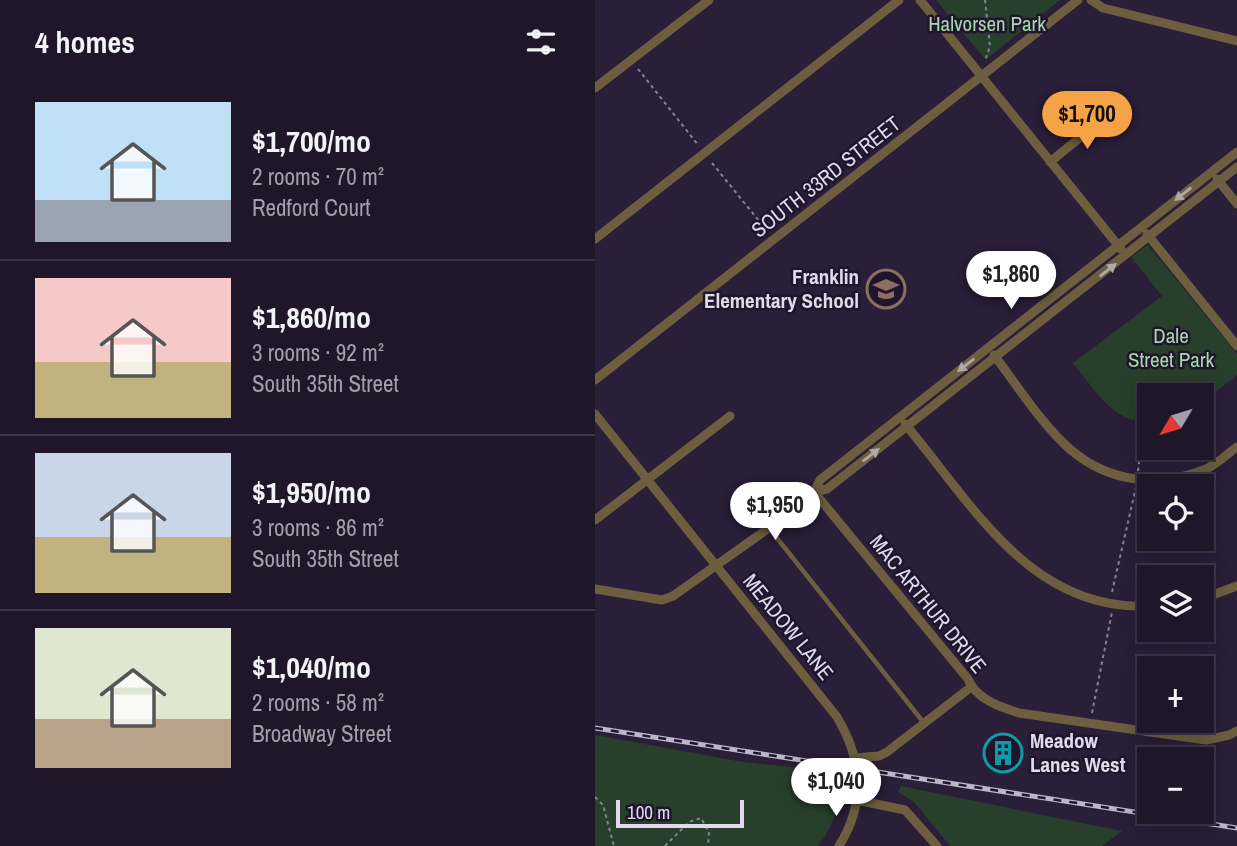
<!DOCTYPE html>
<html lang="en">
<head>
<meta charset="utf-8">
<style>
	:root { --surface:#20162a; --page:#281f32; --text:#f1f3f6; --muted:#a29fa8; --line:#3d3547; --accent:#f6a246 }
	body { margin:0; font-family:"Archivo Narrow",sans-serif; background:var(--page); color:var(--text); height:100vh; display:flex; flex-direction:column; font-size:26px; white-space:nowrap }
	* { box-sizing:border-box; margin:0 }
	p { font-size:23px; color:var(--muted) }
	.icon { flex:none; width:38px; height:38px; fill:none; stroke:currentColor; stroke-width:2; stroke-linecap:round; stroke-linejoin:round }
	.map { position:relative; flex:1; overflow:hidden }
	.drawer { display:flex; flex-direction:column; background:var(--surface); width:595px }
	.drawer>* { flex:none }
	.needle { width:46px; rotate:232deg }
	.tools { position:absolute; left:542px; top:383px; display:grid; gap:14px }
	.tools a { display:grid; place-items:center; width:77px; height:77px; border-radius:0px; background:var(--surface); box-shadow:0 4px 18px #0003,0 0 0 2px var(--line); font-size:35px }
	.scale { position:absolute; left:21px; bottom:18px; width:128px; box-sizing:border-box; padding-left:7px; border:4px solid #e1daeb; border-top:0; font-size:19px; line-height:24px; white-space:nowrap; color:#e1daeb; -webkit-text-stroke:5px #20152d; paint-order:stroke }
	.price { position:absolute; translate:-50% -60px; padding:0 16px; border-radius:24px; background:#fff; color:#222; font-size:23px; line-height:46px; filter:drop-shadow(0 2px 4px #0008) }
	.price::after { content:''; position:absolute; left:50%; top:42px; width:21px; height:16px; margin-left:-10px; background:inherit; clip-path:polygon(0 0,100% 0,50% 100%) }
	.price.on { background:var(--accent); color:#111 }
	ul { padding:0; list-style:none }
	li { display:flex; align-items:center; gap:21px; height:175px; padding:0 35px }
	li+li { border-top:2px solid var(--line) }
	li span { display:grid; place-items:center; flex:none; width:196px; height:140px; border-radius:0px; color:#555 }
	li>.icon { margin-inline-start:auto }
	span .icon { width:84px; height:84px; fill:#fffc; stroke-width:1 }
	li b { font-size:30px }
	h2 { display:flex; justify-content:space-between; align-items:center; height:84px; padding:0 35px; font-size:30px }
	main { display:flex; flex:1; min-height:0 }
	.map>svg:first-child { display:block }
</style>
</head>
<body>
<main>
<section class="drawer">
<h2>4 homes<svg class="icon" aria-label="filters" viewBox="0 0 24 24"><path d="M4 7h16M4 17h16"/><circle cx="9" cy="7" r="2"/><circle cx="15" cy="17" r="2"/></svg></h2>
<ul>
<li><span style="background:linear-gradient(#bfe0f5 70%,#9aa5b1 0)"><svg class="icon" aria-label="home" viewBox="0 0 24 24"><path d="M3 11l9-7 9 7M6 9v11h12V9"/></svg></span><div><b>$1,700/mo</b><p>2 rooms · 70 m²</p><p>Redford Court</p></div></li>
<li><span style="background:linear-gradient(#f6c9c9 60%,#c2b280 0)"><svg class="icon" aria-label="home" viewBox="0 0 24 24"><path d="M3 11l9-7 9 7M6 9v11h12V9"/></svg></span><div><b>$1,860/mo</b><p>3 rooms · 92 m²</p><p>South 35th Street</p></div></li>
<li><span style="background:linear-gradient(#c9d6e8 60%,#c2b280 0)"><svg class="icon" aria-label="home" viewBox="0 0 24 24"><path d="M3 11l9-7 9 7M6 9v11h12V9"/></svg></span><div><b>$1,950/mo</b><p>3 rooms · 86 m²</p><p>South 35th Street</p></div></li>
<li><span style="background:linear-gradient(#dfe7d0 65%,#b9a48a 0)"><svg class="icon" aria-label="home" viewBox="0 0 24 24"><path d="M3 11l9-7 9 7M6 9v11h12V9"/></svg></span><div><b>$1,040/mo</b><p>2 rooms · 58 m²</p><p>Broadway Street</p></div></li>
</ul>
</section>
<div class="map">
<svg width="642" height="846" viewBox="0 0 642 846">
	<rect width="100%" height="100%" fill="#2a1e38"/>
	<path fill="#283f2b" d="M341,0H465L393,58H389Z
		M553,245L642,354V375L607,403V396H555V422C518,424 499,388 478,363L567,296L536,257Z
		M0,735L148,762L246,772C247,799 240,825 223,846H0Z
		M306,786L527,831L507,846H355L319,802L303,792Z"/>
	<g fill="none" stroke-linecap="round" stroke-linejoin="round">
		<path stroke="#898095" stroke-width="2" stroke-dasharray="3.5 3.5" stroke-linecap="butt" d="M390,0L395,46L390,61
			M43,69L104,146
			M117,163L173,232
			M543,471L550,407
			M517,592L541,487
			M497,713L517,612
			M0,797L8,805L19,846
			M70,846L94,822L106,818L114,832L113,846"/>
		<path stroke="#6c5e3e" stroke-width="4.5" d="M174,528L329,723"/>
		<path stroke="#6c5e3e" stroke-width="9" d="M325,0L526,249
			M496,0L508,8L642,41
			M0,88L114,0
			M455,162L509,118
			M622,179L642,204
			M552,234L642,346
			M0,239L304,0
			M399,355C422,385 447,425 476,450C515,483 565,488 611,469C622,464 632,454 642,447
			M0,380L483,0
			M0,414L242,717C267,759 271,803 244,846
			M310,424C377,503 435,612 555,606
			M219,492L225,480L642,152
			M219,492L373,679C381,699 405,707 424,713L611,740L634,735L642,731
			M0,520L135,416
			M0,589L67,600L78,596L174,528L219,492L232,489L642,167
			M607,599L642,586
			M261,758L284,756L292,752L376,687
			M261,800L310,810L342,846"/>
		<defs>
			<path id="rail" d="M0,728L642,828"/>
		</defs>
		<use href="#rail" stroke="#bdb5c8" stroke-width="5"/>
		<use href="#rail" stroke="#20152d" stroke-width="2.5" stroke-dasharray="8" stroke-linecap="butt"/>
	</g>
	<defs><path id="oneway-solid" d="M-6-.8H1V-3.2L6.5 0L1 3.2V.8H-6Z" transform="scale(1.75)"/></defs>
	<g fill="#b2a8a6">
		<use href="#oneway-solid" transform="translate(588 194) rotate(142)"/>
		<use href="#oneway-solid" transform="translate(513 270) rotate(-38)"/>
		<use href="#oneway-solid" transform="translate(371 365) rotate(142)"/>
		<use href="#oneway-solid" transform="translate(276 455) rotate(-38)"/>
	</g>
	<defs>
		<symbol id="school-ring" viewBox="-11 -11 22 22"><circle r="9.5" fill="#20152d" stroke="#8d6e63" stroke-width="1.5"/><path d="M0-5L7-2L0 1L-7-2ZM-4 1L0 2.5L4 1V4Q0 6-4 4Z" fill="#8d6e63"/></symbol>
		<symbol id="building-ring" viewBox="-11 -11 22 22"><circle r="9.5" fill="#20152d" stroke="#0f9aa8" stroke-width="1.5"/><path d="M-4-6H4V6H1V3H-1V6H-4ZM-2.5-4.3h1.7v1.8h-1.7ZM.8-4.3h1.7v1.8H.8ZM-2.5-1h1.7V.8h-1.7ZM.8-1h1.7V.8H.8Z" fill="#0f9aa8"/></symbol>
	</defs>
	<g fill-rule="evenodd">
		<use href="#school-ring" x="269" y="267" width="44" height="44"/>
		<use href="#building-ring" x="386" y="731" width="44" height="44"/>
	</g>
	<g text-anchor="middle" stroke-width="5" stroke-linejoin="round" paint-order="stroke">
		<g font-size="21" fill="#a5d8ab" stroke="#20152d">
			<text x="392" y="31">Halvorsen Park</text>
			<text x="576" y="343">Dale<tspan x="576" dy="24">Street Park</tspan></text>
		</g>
		<g font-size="21" fill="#e1daeb" stroke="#20152d">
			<text transform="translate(231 177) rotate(-38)" y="7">SOUTH 33RD STREET</text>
			<text transform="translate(333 604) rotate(51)" y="7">MAC ARTHUR DRIVE</text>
			<text transform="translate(193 627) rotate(51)" y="7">MEADOW LANE</text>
		</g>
		<g font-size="21" font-weight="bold" fill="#e1daeb" stroke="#20152d" text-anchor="end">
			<text x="264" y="284">Franklin<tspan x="264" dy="24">Elementary School</tspan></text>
			<text x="435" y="748" text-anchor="start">Meadow<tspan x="435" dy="24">Lanes West</tspan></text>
		</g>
	</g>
</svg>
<div class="tools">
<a><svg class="needle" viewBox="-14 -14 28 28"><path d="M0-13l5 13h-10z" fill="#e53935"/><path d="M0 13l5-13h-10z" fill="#a29fa8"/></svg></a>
<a><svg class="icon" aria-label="locate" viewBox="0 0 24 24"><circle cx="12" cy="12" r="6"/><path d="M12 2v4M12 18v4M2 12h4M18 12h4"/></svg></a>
<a><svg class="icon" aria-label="layers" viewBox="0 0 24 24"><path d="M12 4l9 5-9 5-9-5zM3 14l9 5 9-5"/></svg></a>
<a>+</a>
<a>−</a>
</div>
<div class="scale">100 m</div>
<b class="price on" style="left:492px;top:151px">$1,700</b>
<b class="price" style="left:416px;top:311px">$1,860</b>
<b class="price" style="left:180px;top:542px">$1,950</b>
<b class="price" style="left:241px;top:818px">$1,040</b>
</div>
</main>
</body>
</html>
